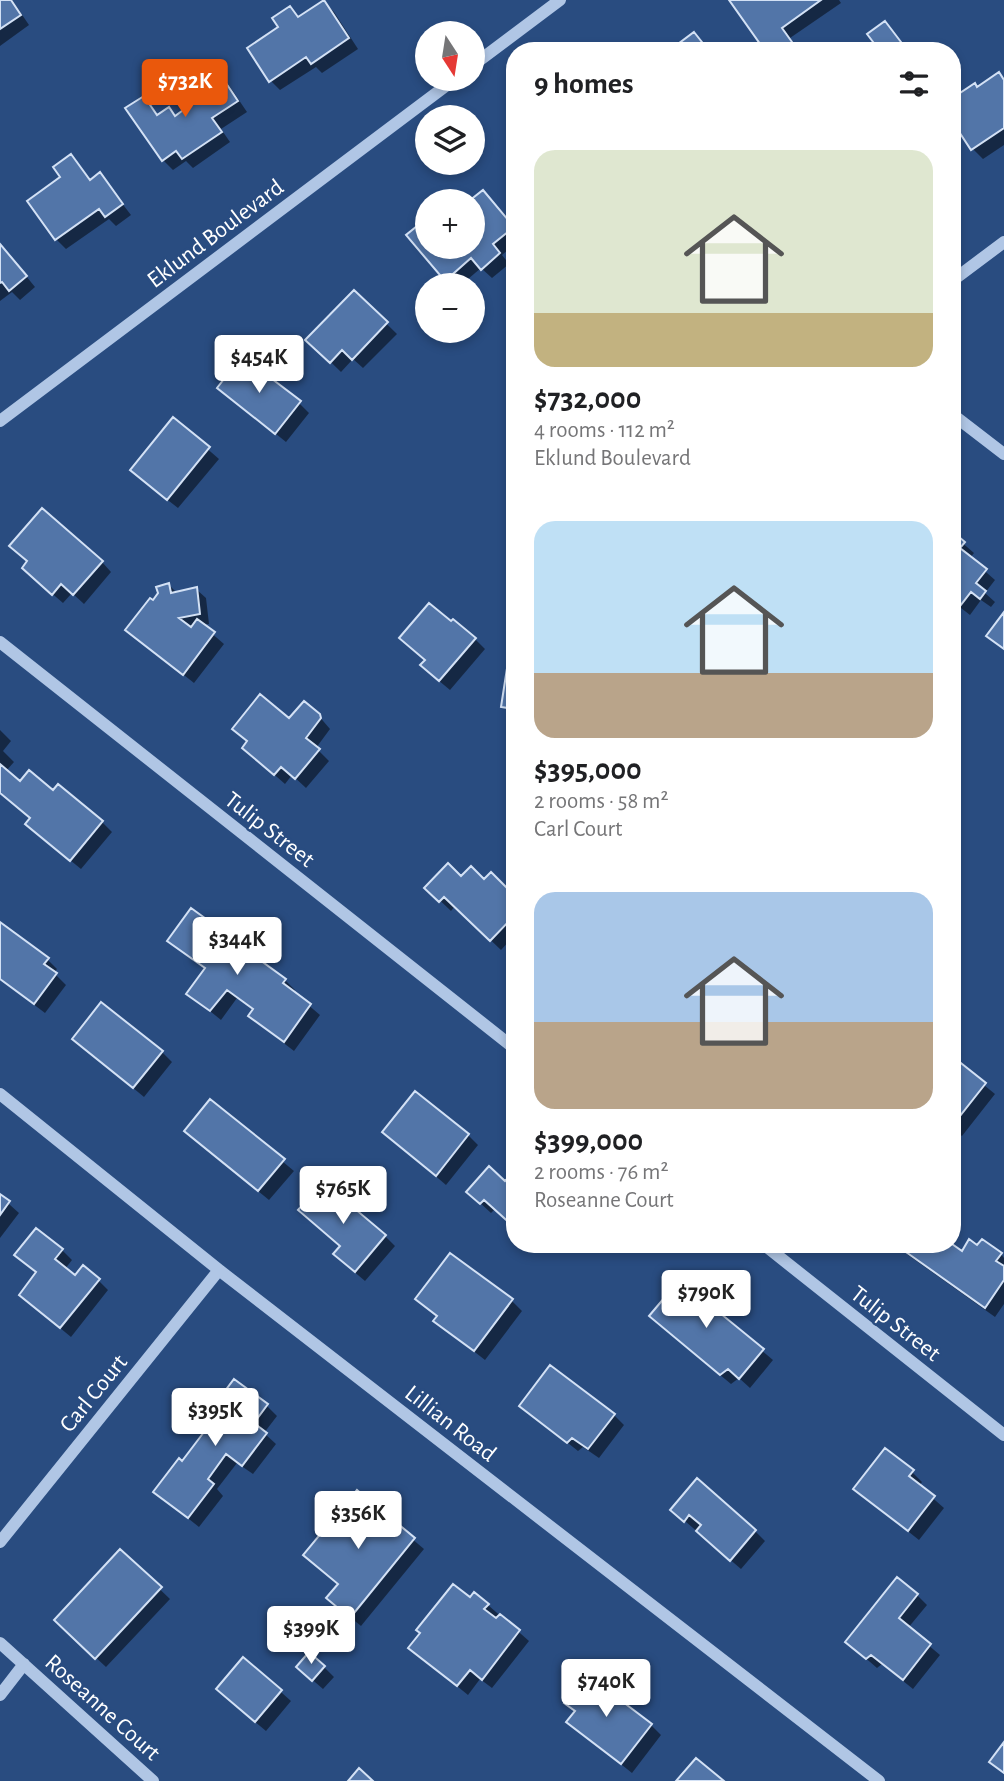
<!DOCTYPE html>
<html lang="en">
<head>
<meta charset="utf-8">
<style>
	:root { --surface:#fff; --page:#f6f6f6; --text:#202124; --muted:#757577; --accent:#ea580c }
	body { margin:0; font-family:"Alegreya Sans",sans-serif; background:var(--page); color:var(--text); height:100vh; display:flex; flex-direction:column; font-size:26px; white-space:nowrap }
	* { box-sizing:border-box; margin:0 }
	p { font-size:23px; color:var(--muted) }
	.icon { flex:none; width:38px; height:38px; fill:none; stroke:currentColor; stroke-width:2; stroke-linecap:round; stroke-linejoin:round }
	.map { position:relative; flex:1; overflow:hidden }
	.drawer { position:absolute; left:506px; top:42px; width:455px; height:1211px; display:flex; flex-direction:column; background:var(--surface); border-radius:28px; box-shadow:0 4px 10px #0003 }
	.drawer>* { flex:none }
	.needle { width:46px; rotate:168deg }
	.tools { position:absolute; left:415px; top:21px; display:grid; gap:14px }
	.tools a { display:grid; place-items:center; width:70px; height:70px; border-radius:50%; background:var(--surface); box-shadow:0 4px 10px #0003; font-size:35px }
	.price { position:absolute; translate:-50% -60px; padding:0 16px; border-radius:7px; background:#fff; color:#222; font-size:23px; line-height:46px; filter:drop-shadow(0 2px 4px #0008) }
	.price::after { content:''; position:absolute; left:50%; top:42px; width:21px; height:16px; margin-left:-10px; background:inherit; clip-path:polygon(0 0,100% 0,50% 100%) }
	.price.active { background:var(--accent); color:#fff }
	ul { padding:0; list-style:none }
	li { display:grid; align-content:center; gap:14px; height:371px; padding:0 28px }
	li span { display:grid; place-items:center; height:217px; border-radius:21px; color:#555 }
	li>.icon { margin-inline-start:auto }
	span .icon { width:126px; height:126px; fill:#fffc; stroke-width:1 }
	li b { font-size:30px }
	h2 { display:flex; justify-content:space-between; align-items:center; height:84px; padding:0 28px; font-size:30px }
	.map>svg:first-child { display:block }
</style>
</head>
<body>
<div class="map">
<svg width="1004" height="1781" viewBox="0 0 1004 1781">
	<rect width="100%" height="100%" fill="#294c80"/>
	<path fill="#0007" d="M0,0H12L29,25L0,46Z
		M731,0H839L841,3L790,38L800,51H767Z
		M324,2L334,12L358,49L322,73L316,67L280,90L270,80L281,27L290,9L300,18Z
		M895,34L907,51H882Z
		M218,74L228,84L247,112L221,129L230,142L193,168L186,161L173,170L163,160L128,108L144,98L159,116L168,109L176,117L197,103Z
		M999,74L1004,80V145L983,159L973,149L952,118V107Z
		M71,156L92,181L100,175L131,215L116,226L109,219L66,249L56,239L62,178Z
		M483,192L514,229V245L502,255L509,264L492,278L481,268L461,285H452L409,235L427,220V247H472V201Z
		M0,244L35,287L20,300L12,292L0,301Z
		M354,292L397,334L363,368L353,359L341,372L308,340Z
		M219,388L299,403L309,413L286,442Z
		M173,419L219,459L178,508L142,480Z
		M952,534L974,553L970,558L995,580L985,593L995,602L991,607L981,600L970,615L952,601Z
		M102,562L111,572L84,604L72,593L63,603L34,578Z
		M169,585L177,593L196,589L206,598L209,624L202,625L224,644L194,683L127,630Z
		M475,639L485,649L450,690L432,675Z
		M510,664L514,665V716L503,706Z
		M318,715L330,729L316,748L329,761L306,788L292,775L285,784L244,748L289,720Z
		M0,730L11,741L3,751L14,762L6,771L21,783L53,792L102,822L112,832L81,869L38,834L31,819L0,793Z
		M491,874L514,897V936L501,950L455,906L451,911L427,888L461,878L484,881Z
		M0,924L48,960L57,969L54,973L66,985L45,1013L0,979Z
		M222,933L232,943L229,948L242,958L285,980L295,990L293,992L320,1015L294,1051L260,1025L250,1016L254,1010L237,998L221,1020L189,994L206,970L169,941Z
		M74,1039L162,1052L172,1062L144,1097Z
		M952,1059L995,1094L962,1136L955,1131L952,1134Z
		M210,1101L294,1171L269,1200L196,1140Z
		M384,1132L468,1135L478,1145L446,1185Z
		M514,1173V1226L495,1209L491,1213L478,1201L505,1183Z
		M0,1196L19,1213L0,1238Z
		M385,1236L395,1246L365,1281L345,1264L342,1247Z
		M899,1244H949L962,1253L978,1248L1001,1254L1004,1258V1304L995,1317L908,1255Z
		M62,1250L72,1260L65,1269L75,1277L98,1280L108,1290L71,1337L31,1304L37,1274L17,1255Z
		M451,1255L512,1301L522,1311L485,1360L435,1321L445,1319Z
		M710,1302L720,1312V1315L773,1360L750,1388L739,1378L731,1384L661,1326Z
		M267,1406L277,1416L264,1433L276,1444L253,1474L237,1463L217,1489L223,1496L199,1527L155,1492L183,1463Z
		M521,1406L614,1415L624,1425L599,1458L583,1447L578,1451Z
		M912,1472L922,1482L919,1486L944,1508L919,1540L866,1498Z
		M357,1492L424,1549L361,1626L339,1608L340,1585Z
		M672,1510L755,1531L765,1541L741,1569Z
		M120,1551L170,1599L106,1667L66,1630Z
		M917,1595L927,1605L908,1628L940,1655L913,1689L882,1664L877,1668L847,1642Z
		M470,1599L488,1605L529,1641L492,1688L480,1679L468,1695L410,1648Z
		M244,1659L291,1701L266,1731L228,1699Z
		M324,1667L334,1677L323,1689L308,1676Z
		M567,1703L651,1725L661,1735L632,1773L568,1722L576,1712Z"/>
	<path fill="#5275a8" stroke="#d3e1f5" stroke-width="2" d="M0,0H11L21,15L0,29Z
		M324,0L349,38L311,64L306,57L269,82L247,48L278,27L272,18L290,6L298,17Z
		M729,0H821L782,28L792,42L780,51H765Z
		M885,21L901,42L890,51H880L867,34Z
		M694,32L709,51H672L674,47Z
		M218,71L238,101L212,118L222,132L182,159L176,151L162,161L125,108L144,96L157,115L169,107L175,116L194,102L188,92Z
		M999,72L1004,80V128L971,150L952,121V105L957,101L954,97L975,83L977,87Z
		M71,154L90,180L100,172L123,204L105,217L99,209L55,240L27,201L60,177L53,167Z
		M483,190L514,227L493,244L500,253L481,270L471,258L445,281L406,235L427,218V247H472V201H469Z
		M0,244L27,276L9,291L2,282L0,283Z
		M354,290L388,322L352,360L342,350L330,363L305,340Z
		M242,356L301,401L275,434L217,388Z
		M173,417L210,447L167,500L130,470Z
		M42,508L103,561L73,595L61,584L52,595L22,568L27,561L9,546Z
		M952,531L965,542L960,548L987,569L976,583L986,591L980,599L971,592L960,606L952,600Z
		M169,583L171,593L197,587L200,614L179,618L191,627L197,619L215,632L183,675L125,630L150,598L153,600L158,593L156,587Z
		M429,603L451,621L453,619L476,638L439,681L420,665L425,660L399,638Z
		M1004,612V649L986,636Z
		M508,662L514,663V709L501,707Z
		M260,694L289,718L304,701L320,714L321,718L306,738L320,749L295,779L281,767L274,775L242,748L247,741L232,729Z
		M0,764L20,781L29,770L53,790L58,784L103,821L70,861L25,824L30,818L0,793Z
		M448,863L461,876L471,866L484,879L491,872L514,895V916L490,941L444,897L439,902L424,888Z
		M191,908L224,932L219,938L241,955L246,950L286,979L283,983L311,1004L284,1042L248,1016L253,1009L227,990L210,1011L186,994L205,968L167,941Z
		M0,922L49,958L44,964L57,973L34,1004L0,979Z
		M101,1002L163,1051L133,1088L72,1039Z
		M952,1056L986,1083L952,1126Z
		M415,1091L469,1134L436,1176L382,1132Z
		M210,1099L285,1159L258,1191L184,1131Z
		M489,1166L505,1181L514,1172V1227L484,1200L480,1204L466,1192Z
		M323,1182L386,1235L355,1272L333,1254L340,1246L298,1210Z
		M0,1194L10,1201L0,1215Z
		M36,1228L63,1249L55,1259L75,1275L83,1265L100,1279L60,1328L19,1295L36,1272L14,1255Z
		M969,1239L977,1245L982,1239L1002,1253L996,1261L1004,1266V1280L985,1308L896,1245L952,1244L962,1251Z
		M450,1253L513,1299L474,1351L433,1321L437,1316L415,1299Z
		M682,1277L711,1301L710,1305L764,1349L739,1379L728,1369L720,1375L649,1316Z
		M550,1365L615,1414L588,1449L572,1438L567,1443L519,1406Z
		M234,1379L268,1404L254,1423L267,1433L242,1466L226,1454L208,1479L214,1484L188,1518L153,1492L179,1458L182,1461L204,1432L198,1427Z
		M885,1448L914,1470L909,1476L935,1496L908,1531L853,1489Z
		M697,1478L756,1530L730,1561L696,1531L701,1525L689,1515L684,1522L670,1510Z
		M357,1490L415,1538L350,1618L326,1598L338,1584L303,1555Z
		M120,1549L162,1587L95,1659L54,1620Z
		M897,1577L918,1594L899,1618L931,1644L903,1680L871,1655L866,1659L845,1642Z
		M453,1584L470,1597L474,1592L489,1604L484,1609L496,1618L500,1614L520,1630L482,1680L470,1670L457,1686L408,1648L420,1633L416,1630Z
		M309,1652L325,1666L312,1681L296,1667Z
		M243,1657L282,1690L255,1722L216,1689Z
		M586,1674L652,1724L621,1764L566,1722L575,1711L564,1703Z
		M1004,1742V1773L989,1762Z
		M696,1758L724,1781H676Z
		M359,1768L373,1781H348Z"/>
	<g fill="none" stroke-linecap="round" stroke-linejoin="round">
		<path stroke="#b0c6e5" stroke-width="12" d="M472,66L560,0
			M952,281L1004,242
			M952,414L1004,454
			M0,421L455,79
			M0,642L514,1048
			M0,1094L219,1270L879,1781
			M763,1244L1004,1435
			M0,1542L219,1270
			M0,1643L153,1781
			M0,1695L24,1664"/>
	</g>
	<g text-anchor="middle" stroke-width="5" stroke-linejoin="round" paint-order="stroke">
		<g font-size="24" fill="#fff" stroke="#294c80">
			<text transform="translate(215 233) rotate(-37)" y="8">Eklund Boulevard</text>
			<text transform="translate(270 829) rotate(38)" y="8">Tulip Street</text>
			<text transform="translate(896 1323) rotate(38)" y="8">Tulip Street</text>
			<text transform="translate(93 1393) rotate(-51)" y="8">Carl Court</text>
			<text transform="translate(451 1423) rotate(38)" y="8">Lillian Road</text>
			<text transform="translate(103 1707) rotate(42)" y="8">Roseanne Court</text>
		</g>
	</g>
</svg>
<div class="tools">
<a><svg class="needle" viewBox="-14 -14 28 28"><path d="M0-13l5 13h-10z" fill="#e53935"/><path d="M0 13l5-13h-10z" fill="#757577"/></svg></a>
<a><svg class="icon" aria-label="layers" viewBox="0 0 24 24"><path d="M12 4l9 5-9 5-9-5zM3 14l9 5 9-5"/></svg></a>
<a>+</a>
<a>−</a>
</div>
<b class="price active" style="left:185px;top:119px">$732K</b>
<b class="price" style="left:259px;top:395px">$454K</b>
<b class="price" style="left:237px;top:977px">$344K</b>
<b class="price" style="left:343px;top:1226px">$765K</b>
<b class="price" style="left:706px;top:1330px">$790K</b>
<b class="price" style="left:215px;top:1448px">$395K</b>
<b class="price" style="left:358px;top:1551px">$356K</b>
<b class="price" style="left:311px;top:1666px">$399K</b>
<b class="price" style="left:606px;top:1719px">$740K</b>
<section class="drawer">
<h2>9 homes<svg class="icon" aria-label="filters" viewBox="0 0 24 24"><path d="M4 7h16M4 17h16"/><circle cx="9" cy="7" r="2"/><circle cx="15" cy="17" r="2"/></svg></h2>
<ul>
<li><span style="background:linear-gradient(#dfe7d0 75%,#c2b280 0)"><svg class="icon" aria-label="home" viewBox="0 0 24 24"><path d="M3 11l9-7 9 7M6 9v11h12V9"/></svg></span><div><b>$732,000</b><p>4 rooms · 112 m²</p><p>Eklund Boulevard</p></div></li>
<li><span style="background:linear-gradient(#bfe0f5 70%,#b9a48a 0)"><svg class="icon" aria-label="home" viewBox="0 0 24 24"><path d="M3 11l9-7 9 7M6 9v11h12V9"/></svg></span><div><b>$395,000</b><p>2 rooms · 58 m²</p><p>Carl Court</p></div></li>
<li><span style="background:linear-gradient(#a9c7e8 60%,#b9a48a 0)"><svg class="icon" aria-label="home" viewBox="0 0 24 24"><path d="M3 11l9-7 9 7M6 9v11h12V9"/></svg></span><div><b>$399,000</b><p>2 rooms · 76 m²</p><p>Roseanne Court</p></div></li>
</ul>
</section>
</div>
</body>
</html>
